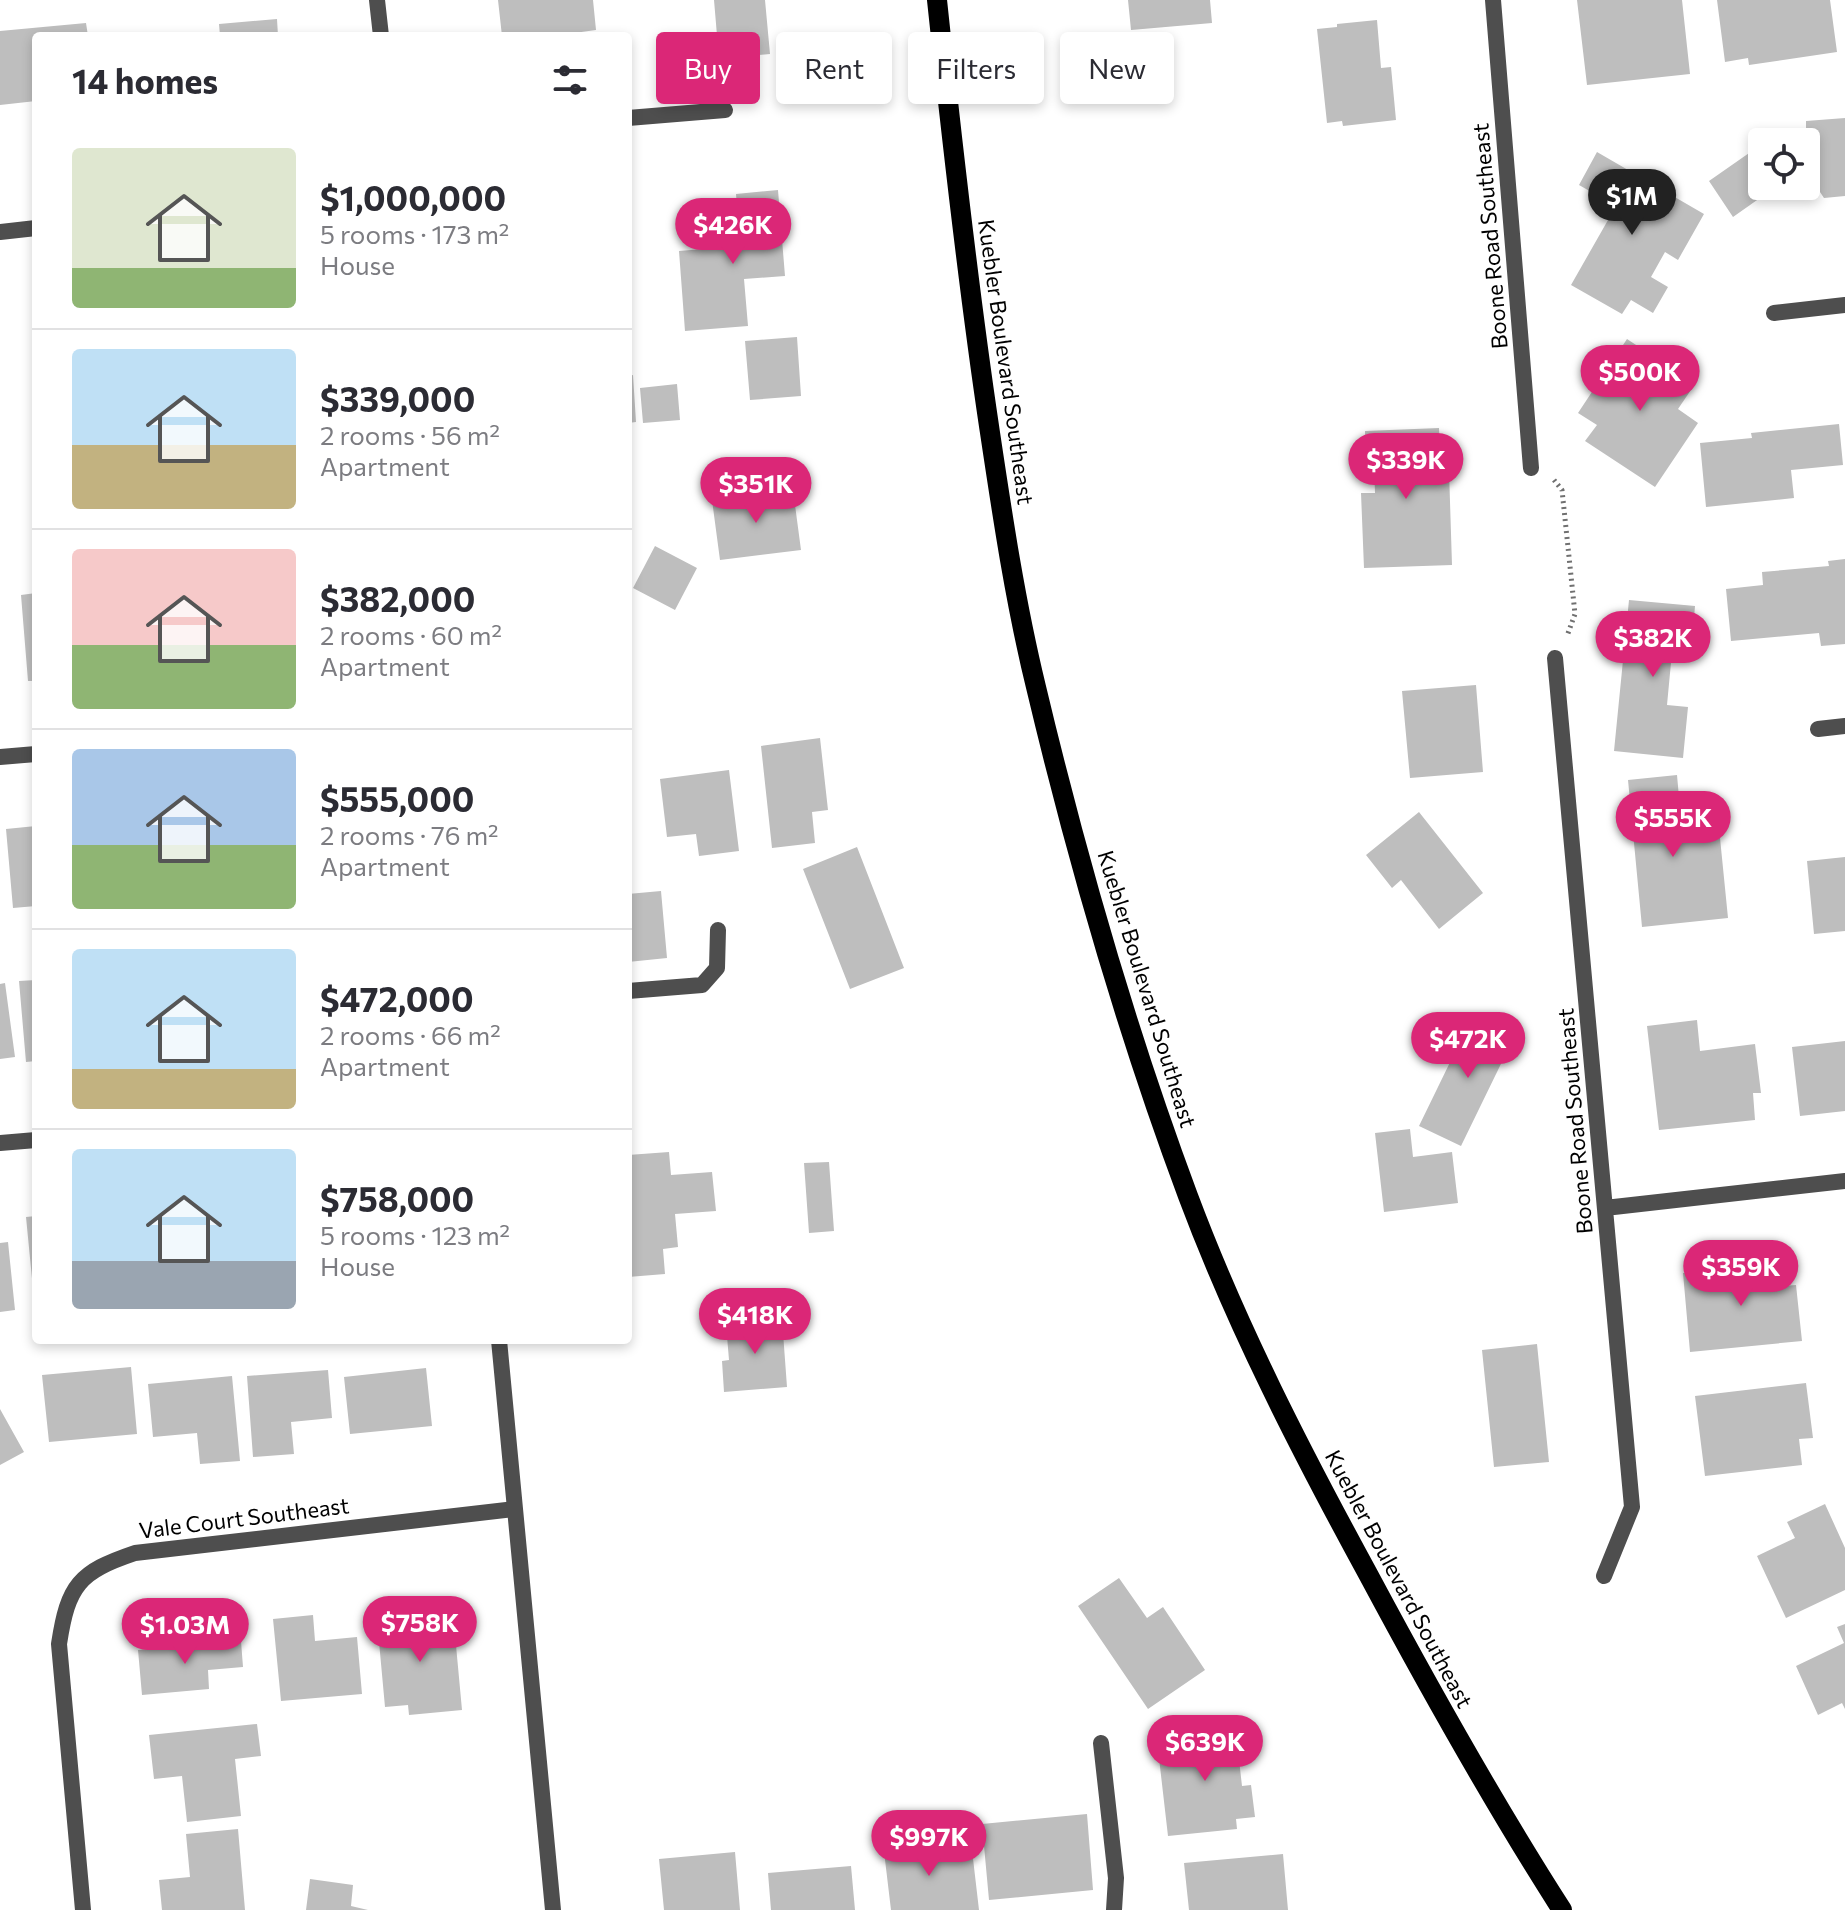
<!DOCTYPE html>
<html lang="en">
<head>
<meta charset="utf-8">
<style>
	:root { --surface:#fff; --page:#f7f7f7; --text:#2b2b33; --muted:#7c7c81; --line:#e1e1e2; --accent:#db2777 }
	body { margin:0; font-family:Commissioner,sans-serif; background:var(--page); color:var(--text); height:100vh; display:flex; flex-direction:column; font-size:30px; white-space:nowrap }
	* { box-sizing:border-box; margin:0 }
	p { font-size:26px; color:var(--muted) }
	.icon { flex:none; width:44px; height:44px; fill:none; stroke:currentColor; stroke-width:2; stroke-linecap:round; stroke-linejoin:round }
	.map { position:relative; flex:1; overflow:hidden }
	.sheet { position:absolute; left:32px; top:32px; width:600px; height:1312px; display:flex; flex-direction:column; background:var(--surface); border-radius:8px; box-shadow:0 4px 12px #0003 }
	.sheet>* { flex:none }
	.guide { position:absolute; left:656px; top:32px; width:760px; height:72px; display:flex; gap:16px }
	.controls { position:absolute; left:1748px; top:128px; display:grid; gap:16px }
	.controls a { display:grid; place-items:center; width:72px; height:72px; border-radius:8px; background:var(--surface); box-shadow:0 4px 12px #0003; font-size:40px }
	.price { position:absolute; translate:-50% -68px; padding:0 18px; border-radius:28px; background:var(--accent); color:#fff; font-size:26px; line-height:52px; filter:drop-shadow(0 2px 4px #0008) }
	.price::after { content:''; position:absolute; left:50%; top:48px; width:24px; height:18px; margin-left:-12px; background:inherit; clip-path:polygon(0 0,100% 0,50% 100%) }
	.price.active { background:#222; color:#fff }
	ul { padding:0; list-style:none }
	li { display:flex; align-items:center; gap:24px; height:200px; padding:0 40px }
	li+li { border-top:2px solid var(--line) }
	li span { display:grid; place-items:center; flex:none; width:224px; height:160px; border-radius:8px; color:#555 }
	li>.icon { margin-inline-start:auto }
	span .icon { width:96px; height:96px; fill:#fffc; stroke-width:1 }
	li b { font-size:34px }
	h2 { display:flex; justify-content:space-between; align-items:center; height:96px; padding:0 40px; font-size:34px }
	.pill { padding:0 28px; border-radius:8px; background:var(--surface); box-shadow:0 4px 12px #0003; font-size:28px; line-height:72px }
	.pill.active { background:var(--accent); color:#fff }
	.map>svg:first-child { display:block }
</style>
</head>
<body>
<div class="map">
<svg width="1845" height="1910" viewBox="0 0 1845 1910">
	<rect width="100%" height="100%" fill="#fff"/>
	<path fill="#bebebe" d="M498,0H593L596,30L574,33L575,36H502Z
		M714,0H765L770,54L719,59Z
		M1128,0H1210L1212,23L1131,30Z
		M1577,0H1682L1690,74L1587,85Z
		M1717,0H1830L1837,52L1749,65L1748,58L1725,62Z
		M277,19L278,36H220L219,24Z
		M1377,20L1381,68L1391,67L1396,120L1343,126L1342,121L1327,123L1317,29L1337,27V24Z
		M86,23L88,36H36V101L0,105V31Z
		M1845,118V196L1824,198L1818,189L1804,199L1787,200L1777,186L1733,217L1709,181L1762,144V186H1806V121Z
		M1597,152L1704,214L1678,260L1665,252L1651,277L1668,287L1653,313L1631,300L1622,314L1571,285L1616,206L1579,185Z
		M778,190L785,276L744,279L748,326L685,331L679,251L740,246L736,194Z
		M797,337L801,396L750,400L745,341Z
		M1627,339L1695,384L1678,409L1698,423L1655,487L1585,441L1597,425L1578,413Z
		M633,375L636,422L628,423V376Z
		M677,384L680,420L643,423L640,388Z
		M1839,424L1843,465L1791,470L1794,498L1706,507L1700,443L1752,438L1751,433Z
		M1439,428L1441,470H1449L1452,565L1364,568L1361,493H1375L1374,466L1366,467L1365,431Z
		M793,490L801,550L720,560L712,500Z
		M655,546L697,568L675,610L633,588Z
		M1845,559V644L1821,646L1819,633L1731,641L1726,589L1763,585L1762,572L1829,566L1828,561Z
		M36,593V681H28L21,595Z
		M1629,600L1695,606L1691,654L1672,652L1667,705L1688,707L1683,758L1614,751Z
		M1476,685L1483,772L1410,778L1402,691Z
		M820,738L828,810L812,812L815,843L772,848L761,746Z
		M729,770L739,851L699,856L696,834L667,837L660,779Z
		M1677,775L1683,842L1720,838L1728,918L1642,927L1628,780Z
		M1419,812L1483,893L1439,929L1401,880L1392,888L1366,855Z
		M36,826V906L13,908L6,829Z
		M857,847L904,968L850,989L803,869Z
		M1845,857V931L1814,934L1807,861Z
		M661,891L667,958L628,962V894Z
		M36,980V1061L26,1062L19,981Z
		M5,983L15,1057L0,1059V984Z
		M1474,1013L1516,1033L1461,1146L1419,1126Z
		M1697,1020L1700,1051L1755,1044L1761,1093H1753L1755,1120L1659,1130L1647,1026Z
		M1845,1041V1111L1800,1116L1792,1047Z
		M1410,1129L1413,1157L1452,1152L1458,1203L1384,1212L1375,1133Z
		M669,1152L671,1175L712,1172L716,1211L675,1214L678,1247L663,1249L665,1274L628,1277V1155Z
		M829,1162L834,1231L809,1233L804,1163Z
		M36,1216V1299H34L26,1217Z
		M8,1242L15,1310L0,1312V1243Z
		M1781,1263L1783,1286L1796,1285L1802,1341L1690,1352L1683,1273Z
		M782,1319L787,1387L724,1392L722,1361L729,1360L726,1324Z
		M1537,1344L1549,1462L1494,1467L1482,1350Z
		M131,1367L137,1434L49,1442L42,1375Z
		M426,1368L432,1426L350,1434L344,1377Z
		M328,1370L332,1418L291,1422L294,1454L253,1457L247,1376Z
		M232,1376L240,1461L200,1464L197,1433L153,1437L148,1384Z
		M1806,1383L1813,1438L1799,1439L1802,1465L1705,1476L1695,1396Z
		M0,1409L24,1452L0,1465Z
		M1825,1504L1845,1548V1590L1786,1618L1757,1556L1795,1538L1787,1522Z
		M1119,1578L1147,1618L1163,1607L1205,1670L1148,1709L1078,1606Z
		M453,1613L462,1710L409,1715L408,1705L385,1707L377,1620Z
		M313,1615L315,1641L357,1637L362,1694L281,1701L273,1619Z
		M1845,1624V1709L1842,1703L1818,1715L1796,1666L1844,1643L1837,1627Z
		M241,1641L243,1667L208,1670L209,1689L142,1695L138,1650Z
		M257,1724L261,1756L235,1759L241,1816L187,1822L182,1776L154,1779L149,1735Z
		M1235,1724L1242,1786L1251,1785L1255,1817L1236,1819L1237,1829L1168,1836L1159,1758L1183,1755L1181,1730Z
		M1087,1814L1093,1890L989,1900L982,1824Z
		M238,1829L245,1910H162L159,1880L190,1877L186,1834Z
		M924,1838L927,1855L972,1850L979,1910H891L883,1843Z
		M735,1852L740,1910H664L659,1859Z
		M1283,1854L1288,1910H1189L1184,1863Z
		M851,1866L855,1910H771L768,1873Z
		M310,1879L353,1885L351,1906L368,1910H306Z"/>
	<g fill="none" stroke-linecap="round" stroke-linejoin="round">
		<path stroke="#707070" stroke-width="5" stroke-dasharray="2 4" stroke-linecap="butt" d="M1554,480L1562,490L1575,614L1567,636"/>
		<path stroke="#4e4e4e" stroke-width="16" d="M628,118L725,110
			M0,232L36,228
			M628,991L702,985L717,968L718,930
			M1101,1743L1116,1878L1114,1910"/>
		<path stroke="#4e4e4e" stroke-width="16" d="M1493,0L1531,468
			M1774,313L1845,305
			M1555,658L1632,1507L1604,1576
			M1818,729L1845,726
			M0,757L36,754
			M0,1143L36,1140
			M1605,1208L1845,1181
			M83,1910L59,1644C68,1585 79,1572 135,1553L514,1509"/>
		<path stroke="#4e4e4e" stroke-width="16" d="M377,0L381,36
			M499,1340L553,1910"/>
		<path stroke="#000" stroke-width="20" d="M937,0C952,142 968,285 989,426C1002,513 1015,601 1036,687C1077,859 1126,1030 1188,1196C1237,1327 1301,1451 1368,1574C1429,1688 1492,1801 1562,1910"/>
	</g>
	<g text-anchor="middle" stroke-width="7" stroke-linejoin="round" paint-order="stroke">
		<g font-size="22" fill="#000" stroke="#fff">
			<text transform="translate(1490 236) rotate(-95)" y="8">Boone Road Southeast</text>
			<text transform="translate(1006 362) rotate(82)" y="8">Kuebler Boulevard Southeast</text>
			<text transform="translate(1147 989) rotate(73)" y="8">Kuebler Boulevard Southeast</text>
			<text transform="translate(1575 1121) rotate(-95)" y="8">Boone Road Southeast</text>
			<text transform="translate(244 1518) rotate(-7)" y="8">Vale Court Southeast</text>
			<text transform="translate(1399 1579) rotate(62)" y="8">Kuebler Boulevard Southeast</text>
		</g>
	</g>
</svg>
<div class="controls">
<a><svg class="icon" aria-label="locate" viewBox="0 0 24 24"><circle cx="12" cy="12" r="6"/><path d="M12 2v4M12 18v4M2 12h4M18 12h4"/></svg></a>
</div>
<b class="price active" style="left:1632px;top:237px">$1M</b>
<b class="price" style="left:733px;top:266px">$426K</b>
<b class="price" style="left:1640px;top:413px">$500K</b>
<b class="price" style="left:1406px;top:501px">$339K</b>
<b class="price" style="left:756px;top:525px">$351K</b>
<b class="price" style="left:1653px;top:679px">$382K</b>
<b class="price" style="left:1673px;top:859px">$555K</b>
<b class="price" style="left:1468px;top:1080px">$472K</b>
<b class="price" style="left:1741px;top:1308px">$359K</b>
<b class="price" style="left:755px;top:1356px">$418K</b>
<b class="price" style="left:420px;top:1664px">$758K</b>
<b class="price" style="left:185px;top:1666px">$1.03M</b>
<b class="price" style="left:1205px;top:1783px">$639K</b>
<b class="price" style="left:929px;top:1878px">$997K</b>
<div class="guide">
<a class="pill active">Buy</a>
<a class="pill">Rent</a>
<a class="pill">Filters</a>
<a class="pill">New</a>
</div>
<section class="sheet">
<h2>14 homes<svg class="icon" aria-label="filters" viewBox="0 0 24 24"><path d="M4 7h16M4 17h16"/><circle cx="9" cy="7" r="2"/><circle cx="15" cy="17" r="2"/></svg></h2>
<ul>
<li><span style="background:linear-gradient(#dfe7d0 75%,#8fb573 0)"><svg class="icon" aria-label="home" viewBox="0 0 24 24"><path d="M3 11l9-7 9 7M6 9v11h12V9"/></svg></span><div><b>$1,000,000</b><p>5 rooms · 173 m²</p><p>House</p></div></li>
<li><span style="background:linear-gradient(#bfe0f5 60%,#c2b280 0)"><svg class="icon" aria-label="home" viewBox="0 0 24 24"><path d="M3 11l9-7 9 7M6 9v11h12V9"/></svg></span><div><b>$339,000</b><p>2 rooms · 56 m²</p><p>Apartment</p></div></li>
<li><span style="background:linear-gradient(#f6c9c9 60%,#8fb573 0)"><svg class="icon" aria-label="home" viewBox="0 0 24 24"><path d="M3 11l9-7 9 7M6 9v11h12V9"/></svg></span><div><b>$382,000</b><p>2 rooms · 60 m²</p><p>Apartment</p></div></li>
<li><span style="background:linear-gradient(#a9c7e8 60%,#8fb573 0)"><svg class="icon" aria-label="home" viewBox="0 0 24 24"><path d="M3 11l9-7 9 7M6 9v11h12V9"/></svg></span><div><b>$555,000</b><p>2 rooms · 76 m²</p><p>Apartment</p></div></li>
<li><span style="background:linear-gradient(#bfe0f5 75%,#c2b280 0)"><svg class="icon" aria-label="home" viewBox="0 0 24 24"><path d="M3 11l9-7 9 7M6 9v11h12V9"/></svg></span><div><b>$472,000</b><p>2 rooms · 66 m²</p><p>Apartment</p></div></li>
<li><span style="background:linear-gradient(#bfe0f5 70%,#9aa5b1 0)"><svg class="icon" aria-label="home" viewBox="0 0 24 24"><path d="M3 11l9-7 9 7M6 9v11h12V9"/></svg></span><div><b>$758,000</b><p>5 rooms · 123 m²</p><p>House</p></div></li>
</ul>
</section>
</div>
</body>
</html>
